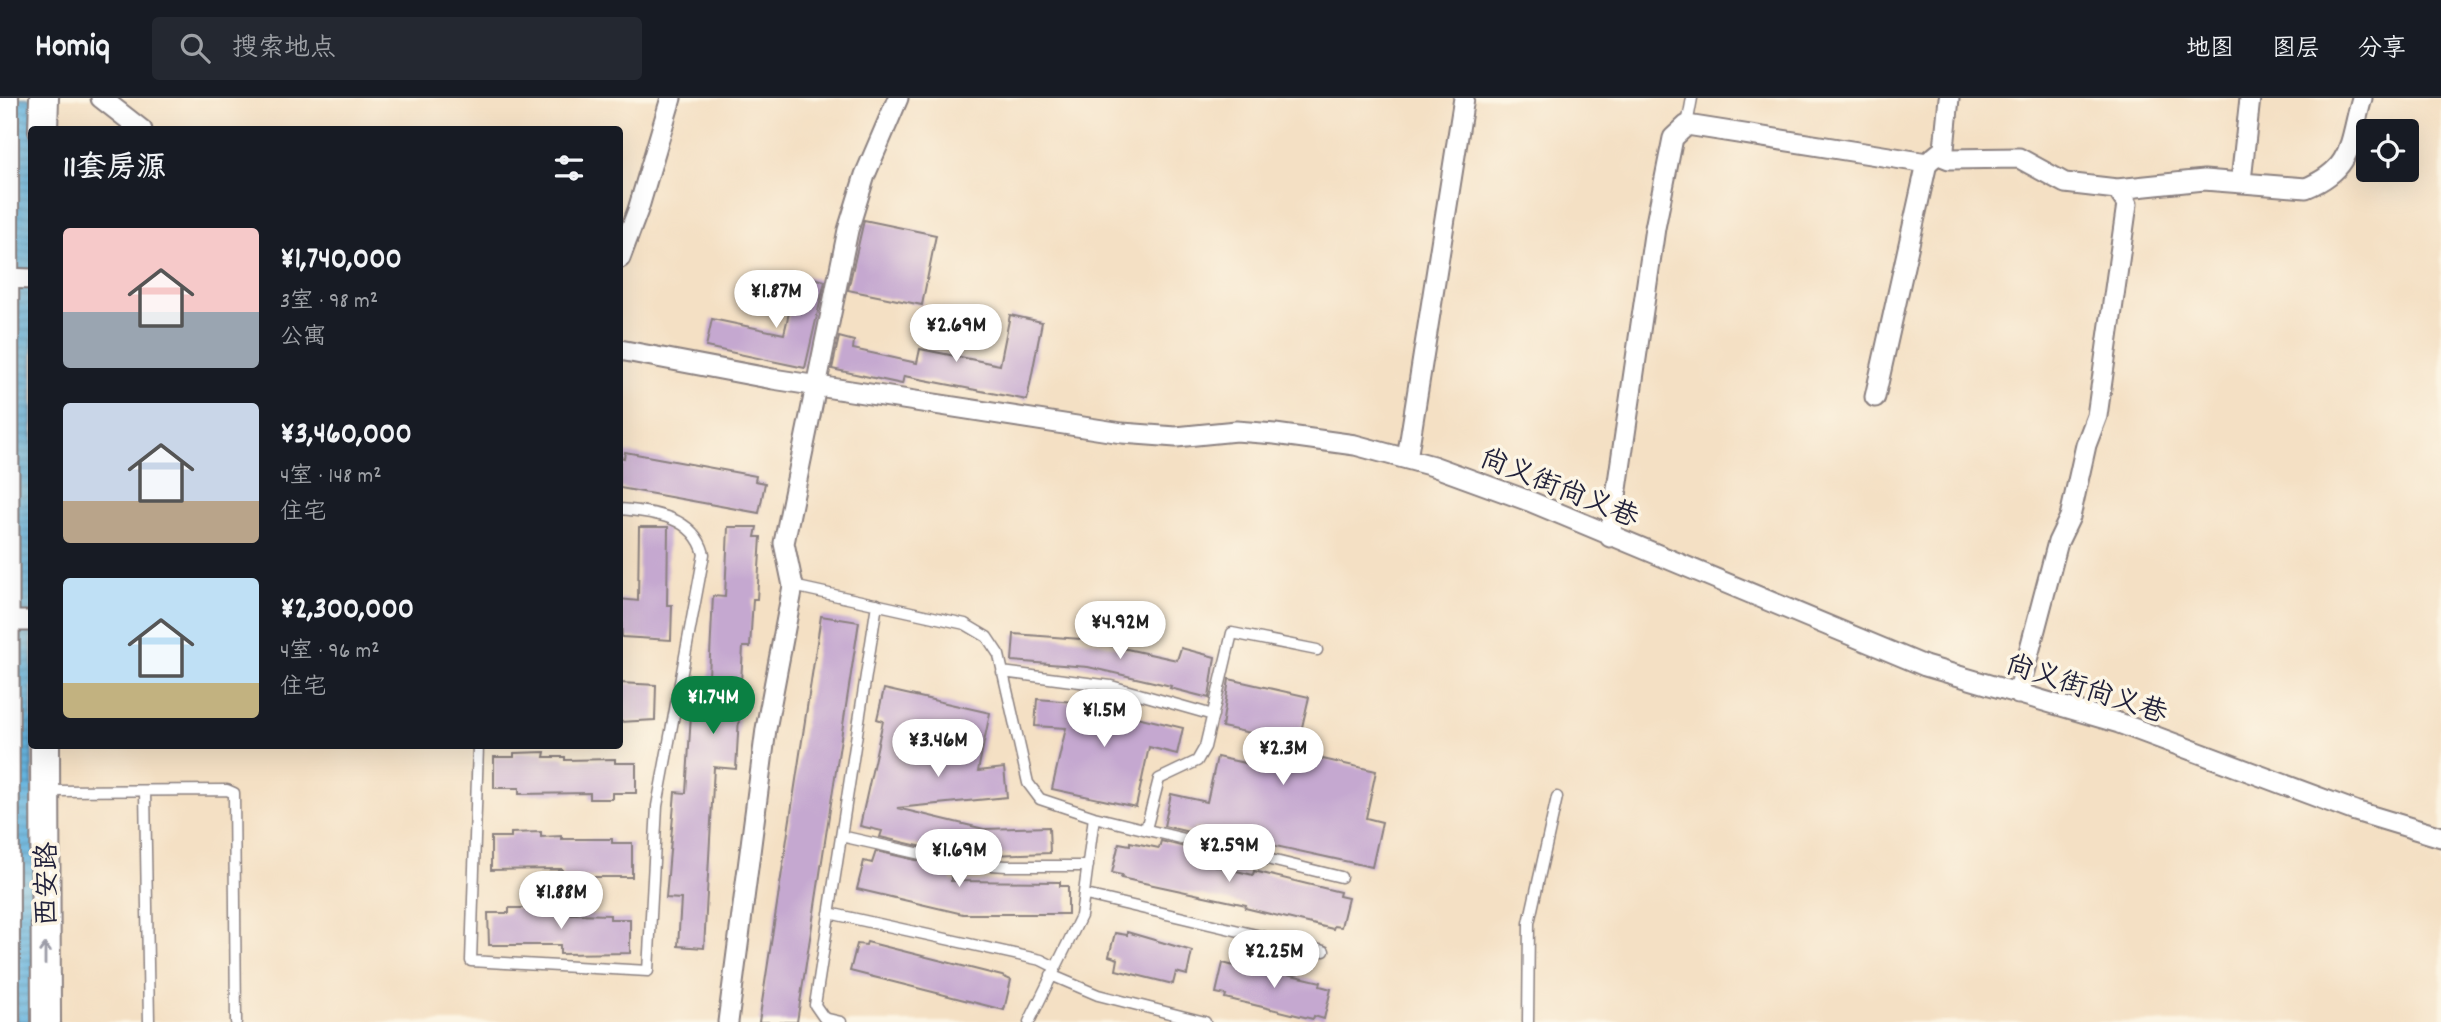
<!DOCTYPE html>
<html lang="zh">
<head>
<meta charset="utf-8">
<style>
	:root { --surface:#171b24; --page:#242831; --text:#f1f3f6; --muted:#9ea1a6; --line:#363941; --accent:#0b8043 }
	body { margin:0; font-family:Dekko,"LXGW WenKai TC",sans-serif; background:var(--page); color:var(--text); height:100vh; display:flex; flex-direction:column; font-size:26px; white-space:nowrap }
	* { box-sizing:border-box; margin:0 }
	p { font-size:23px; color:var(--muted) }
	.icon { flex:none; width:38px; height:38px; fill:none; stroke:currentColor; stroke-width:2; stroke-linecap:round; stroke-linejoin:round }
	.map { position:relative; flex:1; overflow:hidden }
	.sheet { position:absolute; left:28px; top:28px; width:595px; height:623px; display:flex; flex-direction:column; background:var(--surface); border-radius:7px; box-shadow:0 7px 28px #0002 }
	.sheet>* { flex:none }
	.tools { position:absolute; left:2356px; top:21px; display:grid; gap:14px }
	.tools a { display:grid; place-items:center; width:63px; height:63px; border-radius:7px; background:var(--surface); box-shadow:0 7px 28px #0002; font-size:35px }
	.price { position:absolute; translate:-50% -60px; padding:0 16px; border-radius:24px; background:#fff; color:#222; font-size:23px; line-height:46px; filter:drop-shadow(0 2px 4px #0008) }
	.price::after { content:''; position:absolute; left:50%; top:42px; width:21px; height:16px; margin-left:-10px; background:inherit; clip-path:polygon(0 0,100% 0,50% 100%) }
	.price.active { background:var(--accent); color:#fff }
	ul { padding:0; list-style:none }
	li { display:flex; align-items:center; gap:21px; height:175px; padding:0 35px }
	li span { display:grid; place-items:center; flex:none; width:196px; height:140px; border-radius:7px; color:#555 }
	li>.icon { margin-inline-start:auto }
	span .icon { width:84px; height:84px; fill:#fffc; stroke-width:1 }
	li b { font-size:30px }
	h2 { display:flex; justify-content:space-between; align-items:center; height:84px; padding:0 35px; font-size:30px }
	header { display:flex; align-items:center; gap:42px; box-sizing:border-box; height:98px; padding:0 35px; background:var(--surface); border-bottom:2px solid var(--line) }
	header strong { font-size:33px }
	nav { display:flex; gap:38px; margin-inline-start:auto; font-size:24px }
	.search { width:490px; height:63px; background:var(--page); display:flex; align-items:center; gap:18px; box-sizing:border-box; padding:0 24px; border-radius:7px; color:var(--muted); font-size:26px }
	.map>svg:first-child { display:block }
</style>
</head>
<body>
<header>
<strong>Homiq</strong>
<div class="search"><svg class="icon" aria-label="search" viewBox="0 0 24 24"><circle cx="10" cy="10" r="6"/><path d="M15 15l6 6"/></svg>搜索地点</div>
<nav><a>地图</a><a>图层</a><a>分享</a></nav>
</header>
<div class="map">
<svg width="2441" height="924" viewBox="0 0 2441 924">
	<defs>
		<pattern id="water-rules" width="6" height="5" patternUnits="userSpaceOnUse" patternTransform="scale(1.75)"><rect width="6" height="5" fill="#65b4df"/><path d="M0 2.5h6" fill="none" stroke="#5392b6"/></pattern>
	</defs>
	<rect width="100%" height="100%" fill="#fcf5e5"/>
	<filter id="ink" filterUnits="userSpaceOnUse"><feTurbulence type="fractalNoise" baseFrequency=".0143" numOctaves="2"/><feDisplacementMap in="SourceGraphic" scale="14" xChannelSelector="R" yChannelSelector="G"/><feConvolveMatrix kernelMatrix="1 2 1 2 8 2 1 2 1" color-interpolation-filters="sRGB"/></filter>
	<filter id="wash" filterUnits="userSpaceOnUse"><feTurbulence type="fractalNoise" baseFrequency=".00686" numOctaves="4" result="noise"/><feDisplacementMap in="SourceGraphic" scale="28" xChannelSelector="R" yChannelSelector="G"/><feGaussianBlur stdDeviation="1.57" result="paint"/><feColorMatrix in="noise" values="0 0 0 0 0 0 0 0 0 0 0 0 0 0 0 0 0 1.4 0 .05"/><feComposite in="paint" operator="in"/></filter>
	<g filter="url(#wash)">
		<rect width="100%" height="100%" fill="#f4e0c4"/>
		<path fill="url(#water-rules)" stroke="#446b8d" stroke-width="2" d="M11,0H33L32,648L38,924H16Z"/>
		<g id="blocks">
			<path fill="#c5a8d0" d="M864,122L936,137L922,207L848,192Z
				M798,176L825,183L805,270L706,249L712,221L784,236Z
				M1010,217L1042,224L1027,302L904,278L902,286L832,271L839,239L854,243L853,251L917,265L920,251L1000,267Z
				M625,354L756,378L755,383L765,385L759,415L620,390V359L624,360Z
				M639,429H668L667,507H672L671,542L622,539L620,501L638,503Z
				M728,429H757L755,439H761L757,501H753L750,549H743L736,671L714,669L704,850L678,848L681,801L666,800L675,694L686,695L691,617L707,618L713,498L725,499Z
				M821,518L859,524L797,924H759Z
				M1014,536L1081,541L1177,562L1181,550L1215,559L1209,600L1170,590L1171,588L1088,569L1012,563Z
				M1229,581L1309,599L1296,655L1376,673L1366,720L1382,724L1372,769L1194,730L1193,735L1164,728L1171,696L1207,704L1217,659L1258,668L1265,638L1222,629Z
				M620,585L656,587L655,622L620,624Z
				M884,591L990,615L978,673L1004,670L1007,699L897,710L984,731L1049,729L1050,755L962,758L880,739L882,733L860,728L883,623L877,621Z
				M1037,601L1074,604L1183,630L1177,656L1149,649L1136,709L1052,691L1066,630L1035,628Z
				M545,654L544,659H565V662L615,661V665H636V695H612V701H590V695L519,696V690H494V659H514V655Z
				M541,734V739L562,738V741H612V745H632V779H562V771L491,772V739H511V735Z
				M1161,743L1189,750L1188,756L1217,763L1216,768L1253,777L1254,773L1340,794L1339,798L1348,800L1341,829L1334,828L1333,831L1245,810L1246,807L1121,780L1122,777L1112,775L1119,745L1130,747V744L1159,750Z
				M876,753L951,770V783L1060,784V788H1068V816H963L857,791L864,763L872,765Z
				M509,810H539V815L610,817V821H630V855L560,856V847H489L488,815H509Z
				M1127,834L1192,853L1187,877L1176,874L1173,886L1116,872L1118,861L1109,858L1115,835L1127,837Z
				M867,844L1002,878L1011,882L1004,912L850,873L857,846L866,847Z
				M1235,864L1321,884L1320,888L1331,891L1324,921L1314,918L1313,921L1225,900L1226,897L1216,895L1223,865L1234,868Z"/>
		</g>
	</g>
	<g filter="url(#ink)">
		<use href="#blocks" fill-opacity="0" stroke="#8b8180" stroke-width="2"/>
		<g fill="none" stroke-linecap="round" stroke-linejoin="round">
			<defs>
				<path id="lane" d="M1687,27L1692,0
					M793,488L965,526L987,539L999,557L1028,685L1040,701L1094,719L1341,779
					M1002,574L1111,588L1213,617
					M478,648L471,863L648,873L657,708L704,456C694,418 653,414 620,411
					M49,693L227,692L234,695L236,924
					M145,693L149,924
					M1146,731L1159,681L1197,663L1205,649L1232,535L1317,552
					M841,738L961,765L1006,768H1088
					M1086,797L1324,853
					M829,815L1041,862L1055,869
					M1051,877L1098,897L1205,924
					M841,924L824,920L815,907L877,506
					M1029,924L1081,818L1094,719
					M1528,924L1529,825L1557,699"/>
				<path id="street" d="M101,0L142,32
					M1939,57L1949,61L2019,60L2065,85L2117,91L2127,106L2097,318L2086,347L2070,419L2058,444L2018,596
					M2241,83L2250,0
					M2117,91L2204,82L2306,90C2354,70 2349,45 2362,0
					M620,160L638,112L671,0
					M3,180L32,181
					M620,252L773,281L1122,335L1176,339L1236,333L1275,336L1355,347L1433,368L1529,403L1925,568L2119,625L2355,713L2441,739
					M1875,299L1927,65
					M1407,361L1464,0
					M1610,439L1655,130L1673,40L1687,27L1927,65L1944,51L1949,0
					M4,523H32
					M728,924L766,631L793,488L784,445L848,132L865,77L898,0"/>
				<path id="secondary" d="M4,0L5,924
					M43,32L44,0
					M45,648L46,924"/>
			</defs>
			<use href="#lane" stroke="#8b8180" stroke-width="13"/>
			<use href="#street" stroke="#8b8180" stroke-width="23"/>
			<use href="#secondary" stroke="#8b8180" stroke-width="32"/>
			<use href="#lane" stroke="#fff" stroke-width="10"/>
			<use href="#street" stroke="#fff" stroke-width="19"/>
			<use href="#secondary" stroke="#fff" stroke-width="28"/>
		</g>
		<defs><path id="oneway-shaft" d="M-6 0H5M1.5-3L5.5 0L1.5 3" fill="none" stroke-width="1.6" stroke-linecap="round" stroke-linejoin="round" transform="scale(1.75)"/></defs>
		<use stroke="#9c9ca7" href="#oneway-shaft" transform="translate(45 856) rotate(-90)"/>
	</g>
	<g text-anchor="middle" stroke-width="7" stroke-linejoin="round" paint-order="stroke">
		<g font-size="28" fill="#22223b" stroke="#fcf5e5">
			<text transform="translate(1560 388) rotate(22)" y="10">尚义街尚义巷</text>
			<text transform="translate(2087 589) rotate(18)" y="10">尚义街尚义巷</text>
			<text transform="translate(45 786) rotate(-90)" y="10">西安路</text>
		</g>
	</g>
</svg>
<div class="tools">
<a><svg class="icon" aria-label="locate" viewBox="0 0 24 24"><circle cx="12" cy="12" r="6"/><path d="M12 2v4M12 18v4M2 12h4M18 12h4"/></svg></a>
</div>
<b class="price" style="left:776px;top:232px">¥1.87M</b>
<b class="price" style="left:956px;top:266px">¥2.69M</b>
<b class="price" style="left:1120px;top:563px">¥4.92M</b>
<b class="price active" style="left:713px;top:638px">¥1.74M</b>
<b class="price" style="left:1104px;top:651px">¥1.5M</b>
<b class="price" style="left:938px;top:681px">¥3.46M</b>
<b class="price" style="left:1283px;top:689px">¥2.3M</b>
<b class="price" style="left:1229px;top:786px">¥2.59M</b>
<b class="price" style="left:959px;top:791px">¥1.69M</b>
<b class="price" style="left:561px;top:833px">¥1.88M</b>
<b class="price" style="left:1274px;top:892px">¥2.25M</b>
<section class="sheet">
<h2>11套房源<svg class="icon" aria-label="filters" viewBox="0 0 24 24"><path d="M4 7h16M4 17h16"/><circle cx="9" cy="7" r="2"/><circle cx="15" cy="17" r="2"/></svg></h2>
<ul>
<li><span style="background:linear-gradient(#f6c9c9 60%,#9aa5b1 0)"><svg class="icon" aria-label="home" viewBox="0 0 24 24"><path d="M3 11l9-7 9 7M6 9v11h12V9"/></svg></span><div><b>¥1,740,000</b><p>3室 · 98 m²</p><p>公寓</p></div></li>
<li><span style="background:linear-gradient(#c9d6e8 70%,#b9a48a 0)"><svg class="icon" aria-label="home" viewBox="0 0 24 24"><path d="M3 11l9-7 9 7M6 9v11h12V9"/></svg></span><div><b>¥3,460,000</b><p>4室 · 148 m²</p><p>住宅</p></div></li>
<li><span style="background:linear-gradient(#bfe0f5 75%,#c2b280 0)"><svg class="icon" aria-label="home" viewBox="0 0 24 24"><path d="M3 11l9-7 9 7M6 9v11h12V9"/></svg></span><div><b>¥2,300,000</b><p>4室 · 96 m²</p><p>住宅</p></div></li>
</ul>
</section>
</div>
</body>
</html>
